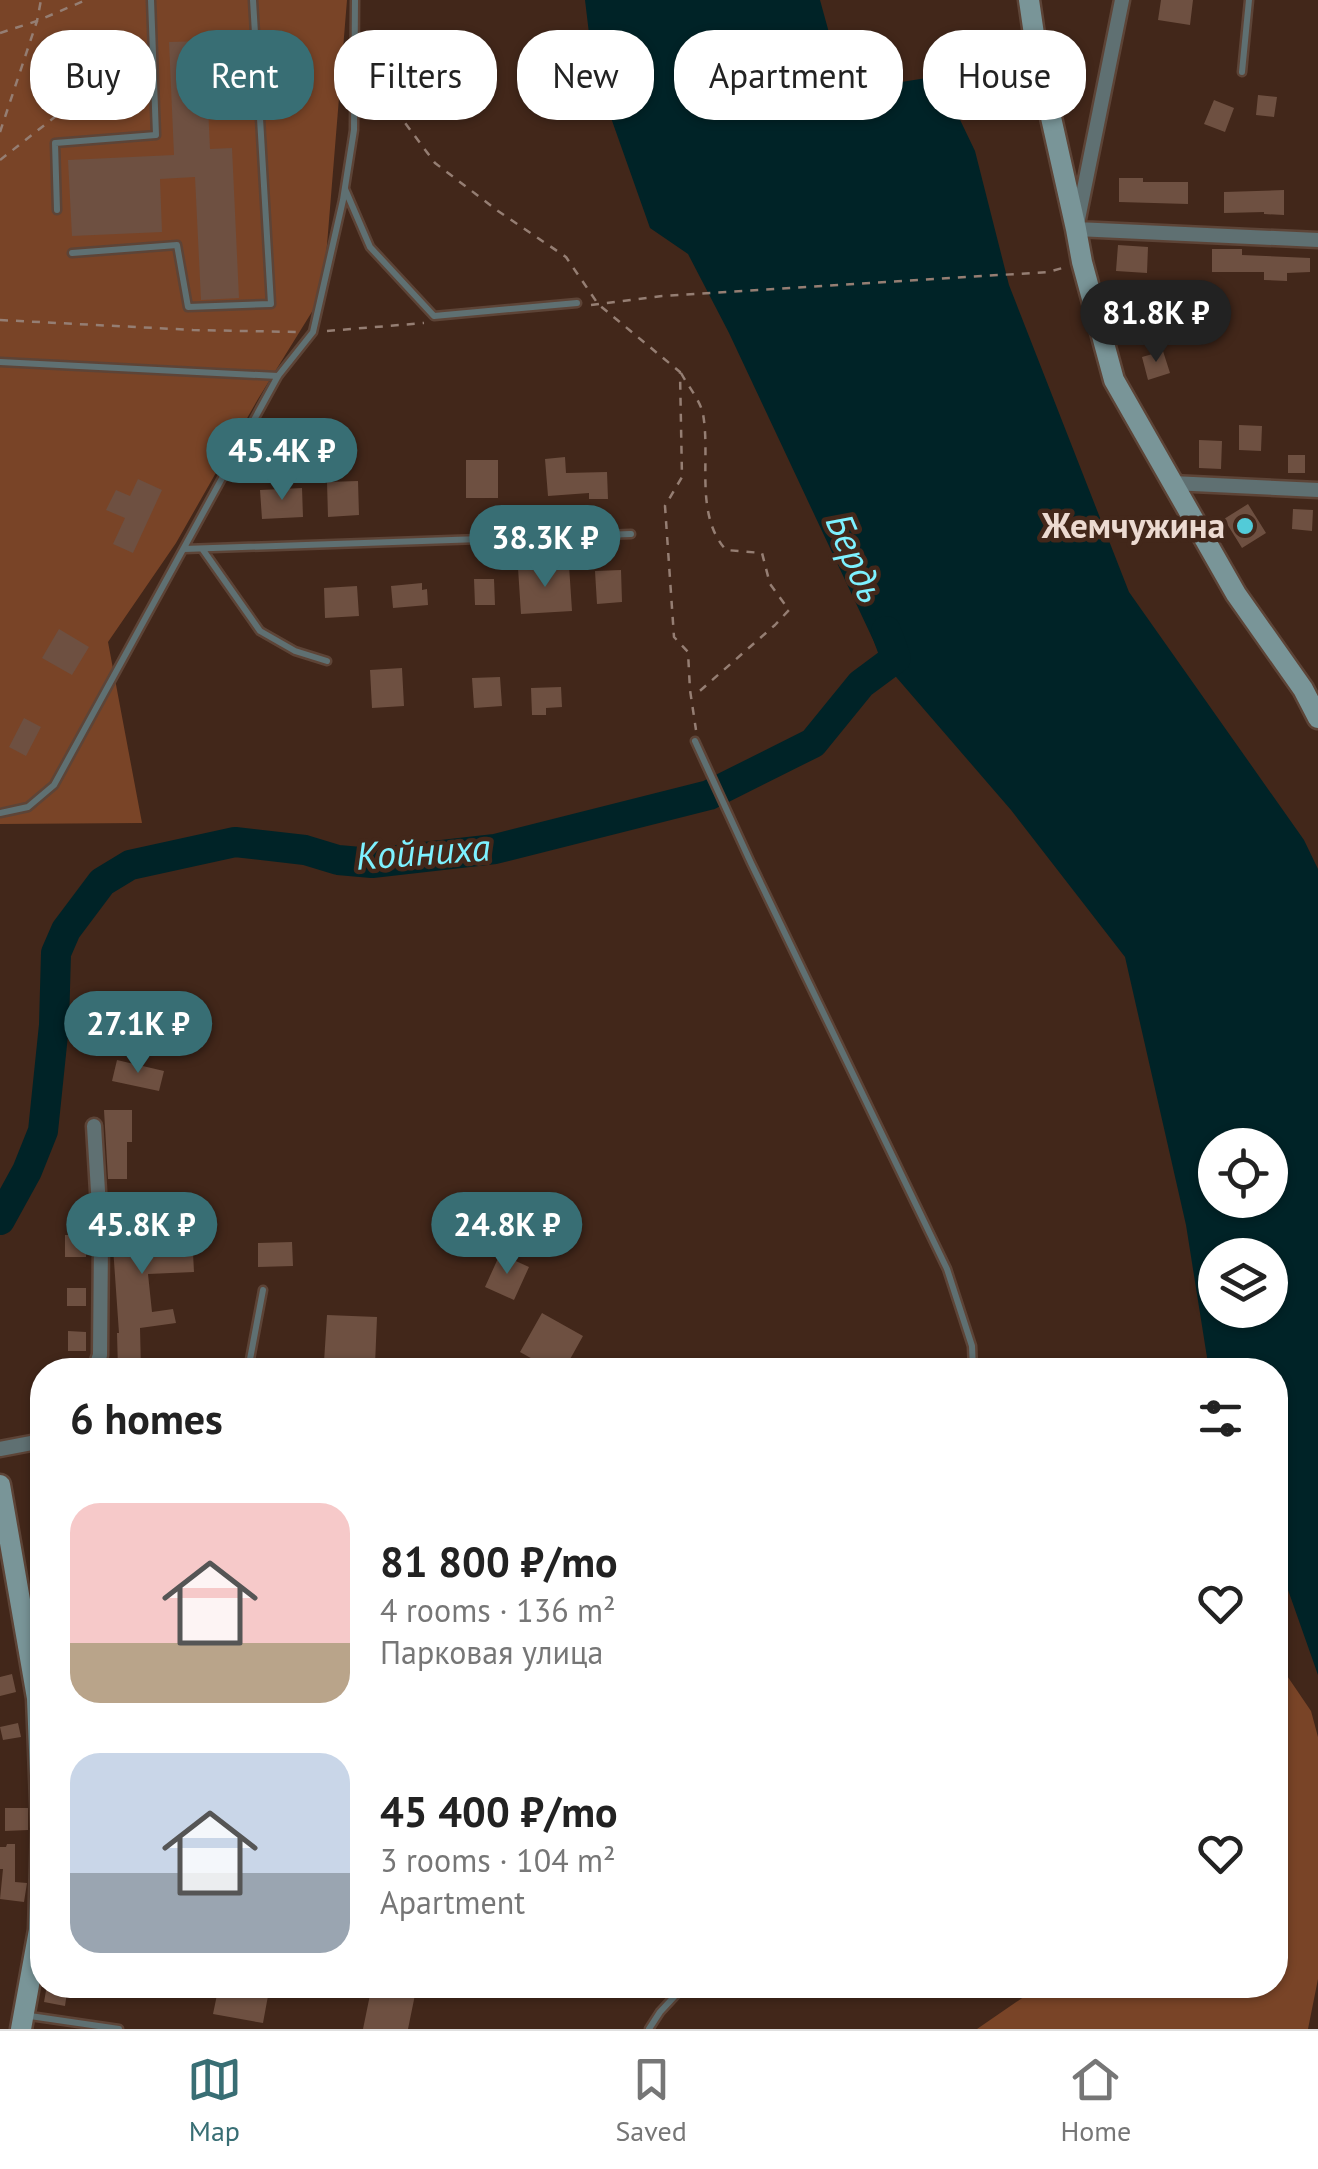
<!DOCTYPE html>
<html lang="en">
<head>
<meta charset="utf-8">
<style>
	:root { --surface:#fff; --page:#f6f6f6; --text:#222; --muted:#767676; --line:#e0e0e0; --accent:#386e74 }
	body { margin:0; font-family:"PT Sans",sans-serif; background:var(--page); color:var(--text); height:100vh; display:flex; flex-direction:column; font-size:38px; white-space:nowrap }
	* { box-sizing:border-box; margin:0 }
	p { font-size:32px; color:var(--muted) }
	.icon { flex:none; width:55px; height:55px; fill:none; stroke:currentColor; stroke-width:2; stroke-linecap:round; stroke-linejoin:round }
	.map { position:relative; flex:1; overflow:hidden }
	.details { position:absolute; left:30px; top:1358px; width:1258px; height:640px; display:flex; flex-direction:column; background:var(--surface); border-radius:40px; box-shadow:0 2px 8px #0004 }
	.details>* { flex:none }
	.hud { position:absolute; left:30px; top:30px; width:1260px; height:90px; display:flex; gap:20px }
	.tools { position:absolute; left:1198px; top:1128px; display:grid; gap:20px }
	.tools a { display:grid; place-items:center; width:90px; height:90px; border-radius:50%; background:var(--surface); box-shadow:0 2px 8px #0004; font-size:50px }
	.price { position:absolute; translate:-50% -85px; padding:0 22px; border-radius:35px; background:var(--accent); color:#fff; font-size:32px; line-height:65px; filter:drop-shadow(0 2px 5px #0008) }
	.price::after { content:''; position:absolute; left:50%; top:60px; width:30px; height:22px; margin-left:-15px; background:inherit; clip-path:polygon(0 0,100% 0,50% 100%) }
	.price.selected { background:#222; color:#fff }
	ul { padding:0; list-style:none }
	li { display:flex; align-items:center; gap:30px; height:250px; padding:0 40px }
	li span { display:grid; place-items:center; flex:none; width:280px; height:200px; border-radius:30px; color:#555 }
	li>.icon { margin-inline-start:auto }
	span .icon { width:120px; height:120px; fill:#fffc; stroke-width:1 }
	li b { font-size:42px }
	h2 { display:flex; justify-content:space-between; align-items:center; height:120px; padding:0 40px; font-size:42px }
	.chip { padding:0 35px; border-radius:40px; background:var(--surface); box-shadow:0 2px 8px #0004; font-size:35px; line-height:90px }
	.chip.selected { background:var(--accent); color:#fff }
	.tabs { display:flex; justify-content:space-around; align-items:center; height:140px; border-top:2px solid var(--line); background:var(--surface); font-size:28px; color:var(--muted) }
	.tabs a { display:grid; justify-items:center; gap:5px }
	.tabs .selected { color:var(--accent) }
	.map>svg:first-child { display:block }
</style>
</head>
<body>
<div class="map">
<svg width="1318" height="2029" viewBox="0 0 1318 2029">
	<rect width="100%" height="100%" fill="#42271a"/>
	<path fill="#794427" d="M0,0H347L323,294L258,399L176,543L108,642L142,823L0,824Z
		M1275,1651L1279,1664L1311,1711L1318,1737V1979L1308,2029H977L1028,1994L1068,1985H1275Z"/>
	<path fill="#002327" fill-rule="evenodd" d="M585,0H820L845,91L939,76L975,151L1009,285L1129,592L1304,840L1318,869V1675L1275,1553V1370H1209L1186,1225L1125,957L1011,810L884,663L729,333L688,254L650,228L593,67ZM1270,1145V1200H1215V1145ZM1270,1255V1310H1215V1255Z"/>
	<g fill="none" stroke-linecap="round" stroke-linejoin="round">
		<path stroke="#002327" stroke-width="30" d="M0,1220L27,1171L43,1131L54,1025L56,953L66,930L102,882L130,865L235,842L305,850L338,860L372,863L495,849L709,795L813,743L861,684L896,658L886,631"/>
	</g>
	<path fill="#6e5041" d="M1161,0H1193L1190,25L1158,20Z
		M205,41L210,149L232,148L239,298L201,300L195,177L160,179L162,232L72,236L68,160L174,155L169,42Z
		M1258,95L1277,97L1274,117L1256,115Z
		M1214,100L1234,108L1225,132L1204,124Z
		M1119,178H1143V182H1188V204L1119,202Z
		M1284,190V215L1264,214V212L1224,213V192Z
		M1118,245L1148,247L1147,273L1116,271Z
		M1212,249H1242V255L1310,258V272L1287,273V281L1264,280V272H1212Z
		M1190,283H1210V303H1190Z
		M1163,351L1170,373L1148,380L1142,357Z
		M1239,425L1262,426L1261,451L1239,450Z
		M1199,440L1222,441L1221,469L1199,468Z
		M1288,455H1305V473H1288Z
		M565,457L566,473L607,472L608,499H589V493L548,496L545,459Z
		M466,460H498V498H466Z
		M138,479L162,490L133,553L113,544L125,518L106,510L116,490L130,496Z
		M358,481L359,515L328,517L327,482Z
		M302,488L303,517L262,519L260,490Z
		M1248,504L1266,533L1242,548L1224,519Z
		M1293,509L1313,510L1312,531L1292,529Z
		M569,565L572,611L521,614L518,568Z
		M621,570L622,602L597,604L595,571Z
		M474,579H494L495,605H475Z
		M422,583V590L427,589L428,605L393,608L391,586Z
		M357,586L359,616L325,618L324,588Z
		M59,629L89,647L72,675L42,658Z
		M402,668L404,706L372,708L370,670Z
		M500,677L502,706L474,708L472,678Z
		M561,687L562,707L546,708V715H532L531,688Z
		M24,718L41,727L26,756L9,747Z
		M117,1060L164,1071L159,1091L112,1081Z
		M104,1110H132V1142H127V1179H108Z
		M130,1202L132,1230L182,1223L187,1253H193L194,1272L148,1274L152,1312L173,1309L176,1323L140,1328L141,1370H118L117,1333H119L110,1204Z
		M65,1235H86V1257H65Z
		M292,1242L293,1266L258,1267V1243Z
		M500,1254L529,1267L514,1300L485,1287Z
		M67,1288H86V1306H67Z
		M542,1313L583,1336L564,1370H552L520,1352Z
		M327,1315L377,1317L375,1365L324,1362Z
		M68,1331L86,1332V1351H68Z
		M12,1674L16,1692L0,1696V1677Z
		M18,1723L21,1737L3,1740L0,1727Z
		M5,1808H28V1830L5,1831Z
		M7,1844H15V1882L27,1883L24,1902L0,1899L3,1869H0V1847H6Z
		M47,1985H68L65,2006L44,2002Z
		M219,1985H270L263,2023L213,2014Z
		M372,1985H417L408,2029H363Z"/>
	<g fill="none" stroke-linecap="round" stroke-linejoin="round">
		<defs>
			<path id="lane" d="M1242,72L1249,0
				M345,189L370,247L434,316L577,303
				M57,210L55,143L156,135L151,0
				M72,253L177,245L188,307L271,304L253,0
				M0,362L278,376
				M184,549L631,534
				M203,550L260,631L295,651L327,661
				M695,741L751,863L947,1269L972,1346L973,1370
				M0,813L28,807L54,785L278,376L313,332L343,200L354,130L355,0
				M248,1370L263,1290
				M30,2016L119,2029
				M649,2029L660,2012L685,1985"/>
			<path id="street" d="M1122,0L1076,229L1318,240
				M1172,483L1318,490
				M94,1126L101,1240L100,1355L95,1370
				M0,1449L42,1441"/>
			<path id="secondary" d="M1029,0L1037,55L1076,229L1082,262L1114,380L1236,594L1303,689L1318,718
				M0,1485L37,1698L42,1827
				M21,2029L39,1930L42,1830"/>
		</defs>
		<use href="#lane" stroke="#5d4437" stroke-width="11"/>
		<use href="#street" stroke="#5d4437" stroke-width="19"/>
		<use href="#secondary" stroke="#5d4437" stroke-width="25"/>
		<path stroke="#957e73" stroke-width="2.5" stroke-dasharray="8 8" stroke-linecap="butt" d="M0,33L37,21L86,0
			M367,72L435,163L498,211L566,257L598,304L680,372L682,477L665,506L674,637L688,652L690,690L696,730
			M0,132L37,21L41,0
			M0,160L140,50
			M591,305L662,296L1048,272L1066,267
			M0,320L193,330L299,332
			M327,331L424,323
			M681,373C688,386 700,400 703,414C711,459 694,514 726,550L762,553L770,584L789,610L775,625L694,696"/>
		<use href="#lane" stroke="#5f7072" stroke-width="6"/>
		<use href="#street" stroke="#5f7072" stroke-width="14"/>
		<use href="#secondary" stroke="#799598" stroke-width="20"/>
	</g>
	<circle fill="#52cbd8" stroke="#42271a" stroke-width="4" cx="1245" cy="526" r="10"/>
	<g text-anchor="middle" stroke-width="9" stroke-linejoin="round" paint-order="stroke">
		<g font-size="35" font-weight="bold" fill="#ecdad1" stroke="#42271a" text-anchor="end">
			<text x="1225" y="538">Жемчужина</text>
		</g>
		<g font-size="38" font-style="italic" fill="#7df1ff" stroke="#42271a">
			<text transform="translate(855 558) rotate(67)" y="13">Бердь</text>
			<text transform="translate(423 852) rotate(-4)" y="13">Койниха</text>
		</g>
	</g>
</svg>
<div class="tools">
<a><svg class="icon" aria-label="locate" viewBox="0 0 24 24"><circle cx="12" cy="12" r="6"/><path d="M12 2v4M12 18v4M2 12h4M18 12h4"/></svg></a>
<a><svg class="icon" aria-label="layers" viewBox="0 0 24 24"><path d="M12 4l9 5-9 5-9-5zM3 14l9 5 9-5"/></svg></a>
</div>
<b class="price selected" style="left:1156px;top:365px">81.8K ₽</b>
<b class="price" style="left:282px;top:503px">45.4K ₽</b>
<b class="price" style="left:545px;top:590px">38.3K ₽</b>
<b class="price" style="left:138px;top:1076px">27.1K ₽</b>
<b class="price" style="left:142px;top:1277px">45.8K ₽</b>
<b class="price" style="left:507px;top:1277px">24.8K ₽</b>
<div class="hud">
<a class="chip">Buy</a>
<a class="chip selected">Rent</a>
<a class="chip">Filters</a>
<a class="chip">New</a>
<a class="chip">Apartment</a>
<a class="chip">House</a>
</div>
<section class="details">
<h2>6 homes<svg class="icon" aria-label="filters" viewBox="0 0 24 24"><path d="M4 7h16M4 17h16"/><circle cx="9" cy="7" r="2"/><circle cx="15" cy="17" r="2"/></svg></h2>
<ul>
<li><span style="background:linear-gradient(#f6c9c9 70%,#b9a48a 0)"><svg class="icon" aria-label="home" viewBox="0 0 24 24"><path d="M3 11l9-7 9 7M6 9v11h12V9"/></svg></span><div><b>81 800 ₽/mo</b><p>4 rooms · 136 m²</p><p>Парковая улица</p></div><svg class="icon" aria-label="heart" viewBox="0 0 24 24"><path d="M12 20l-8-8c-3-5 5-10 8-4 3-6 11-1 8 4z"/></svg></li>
<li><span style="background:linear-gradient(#c9d6e8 60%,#9aa5b1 0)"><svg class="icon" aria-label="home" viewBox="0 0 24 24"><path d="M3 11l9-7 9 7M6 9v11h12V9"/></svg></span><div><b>45 400 ₽/mo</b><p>3 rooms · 104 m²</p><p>Apartment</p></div><svg class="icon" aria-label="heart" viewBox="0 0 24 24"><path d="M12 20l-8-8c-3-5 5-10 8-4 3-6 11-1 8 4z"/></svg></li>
</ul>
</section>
</div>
<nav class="tabs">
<a class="selected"><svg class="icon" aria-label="map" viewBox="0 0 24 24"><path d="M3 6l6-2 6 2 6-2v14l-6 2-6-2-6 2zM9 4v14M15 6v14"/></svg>Map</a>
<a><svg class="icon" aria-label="saved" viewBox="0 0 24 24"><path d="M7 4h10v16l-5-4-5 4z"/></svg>Saved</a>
<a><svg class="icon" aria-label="home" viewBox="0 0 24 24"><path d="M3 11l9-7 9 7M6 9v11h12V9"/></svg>Home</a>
</nav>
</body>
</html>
